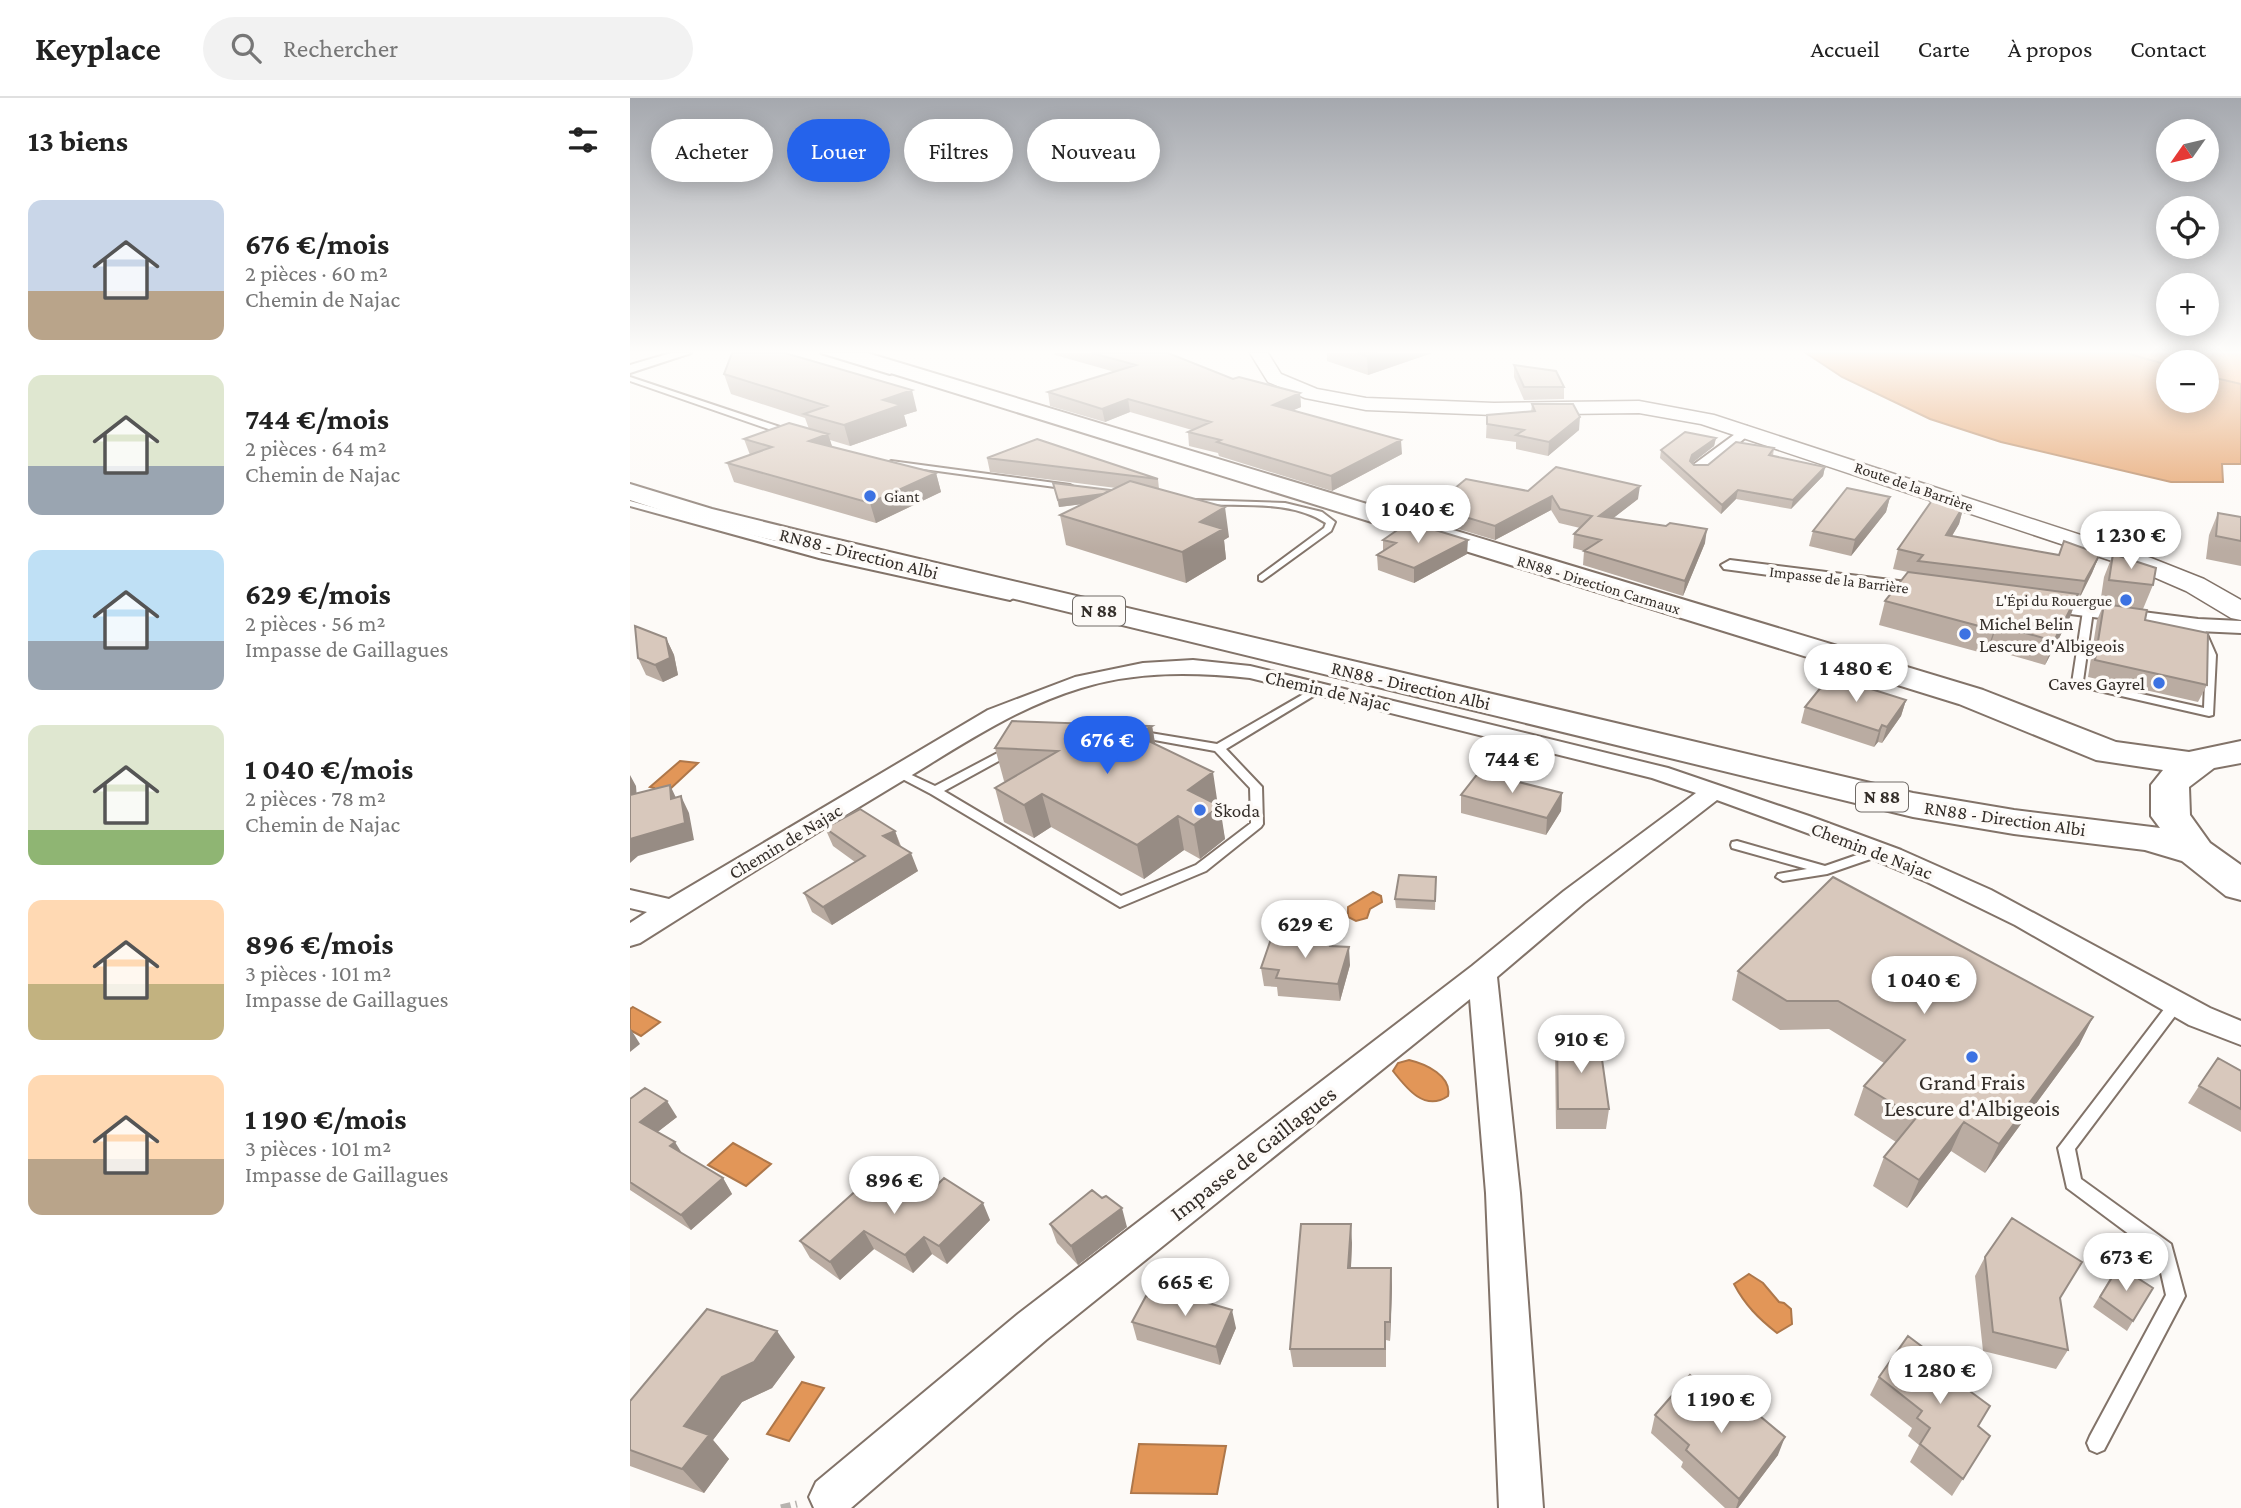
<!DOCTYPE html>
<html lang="fr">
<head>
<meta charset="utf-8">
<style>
	:root { --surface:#fff; --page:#f2f2f2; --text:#222; --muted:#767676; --line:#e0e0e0; --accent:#2563eb }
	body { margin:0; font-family:"Crimson Pro",serif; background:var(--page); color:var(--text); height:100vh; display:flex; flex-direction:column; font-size:26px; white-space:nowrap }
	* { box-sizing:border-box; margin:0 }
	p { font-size:23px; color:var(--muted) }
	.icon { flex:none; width:38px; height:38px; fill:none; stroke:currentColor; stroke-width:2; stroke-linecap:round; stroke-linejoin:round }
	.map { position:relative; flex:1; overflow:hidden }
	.drawer { display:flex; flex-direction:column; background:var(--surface); width:630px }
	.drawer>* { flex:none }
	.hud { position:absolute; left:21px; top:21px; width:665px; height:63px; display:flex; gap:14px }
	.needle { width:46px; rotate:236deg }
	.buttons { position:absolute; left:1526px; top:21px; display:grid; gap:14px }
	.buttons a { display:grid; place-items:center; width:63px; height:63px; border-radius:50%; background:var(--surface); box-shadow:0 4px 18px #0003; font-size:35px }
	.price { position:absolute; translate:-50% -60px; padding:0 16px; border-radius:24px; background:#fff; color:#222; font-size:23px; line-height:46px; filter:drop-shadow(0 2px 4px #0008) }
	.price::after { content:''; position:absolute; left:50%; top:42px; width:21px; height:16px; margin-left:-10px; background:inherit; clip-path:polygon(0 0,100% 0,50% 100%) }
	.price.selected { background:var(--accent); color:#fff }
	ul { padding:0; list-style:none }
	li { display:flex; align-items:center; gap:21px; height:175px; padding:0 28px }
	li span { display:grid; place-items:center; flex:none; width:196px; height:140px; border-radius:14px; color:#555 }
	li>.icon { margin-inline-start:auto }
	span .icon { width:84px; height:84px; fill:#fffc; stroke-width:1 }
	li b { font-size:30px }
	h2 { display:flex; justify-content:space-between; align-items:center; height:84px; padding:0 28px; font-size:30px }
	.chip { padding:0 24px; border-radius:32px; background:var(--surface); box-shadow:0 4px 18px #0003; font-size:24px; line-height:63px }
	.chip.selected { background:var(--accent); color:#fff }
	header { display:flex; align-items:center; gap:42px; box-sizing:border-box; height:98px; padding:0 35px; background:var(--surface); border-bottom:2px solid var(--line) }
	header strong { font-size:33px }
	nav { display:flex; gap:38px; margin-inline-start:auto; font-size:24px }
	.search { width:490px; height:63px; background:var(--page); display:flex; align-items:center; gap:18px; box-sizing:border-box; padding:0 24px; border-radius:38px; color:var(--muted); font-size:26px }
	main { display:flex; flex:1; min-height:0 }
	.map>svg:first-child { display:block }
</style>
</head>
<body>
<header>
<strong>Keyplace</strong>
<div class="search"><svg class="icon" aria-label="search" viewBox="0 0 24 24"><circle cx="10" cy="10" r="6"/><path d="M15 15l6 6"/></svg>Rechercher</div>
<nav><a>Accueil</a><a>Carte</a><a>À propos</a><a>Contact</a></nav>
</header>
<main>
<section class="drawer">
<h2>13 biens<svg class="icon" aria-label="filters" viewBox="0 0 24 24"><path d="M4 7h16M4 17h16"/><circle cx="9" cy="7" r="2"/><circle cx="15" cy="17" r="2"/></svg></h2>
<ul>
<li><span style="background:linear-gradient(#c9d6e8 65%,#b9a48a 0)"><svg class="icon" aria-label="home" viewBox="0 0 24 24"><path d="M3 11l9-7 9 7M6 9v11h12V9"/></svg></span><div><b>676 €/mois</b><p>2 pièces · 60 m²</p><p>Chemin de Najac</p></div></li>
<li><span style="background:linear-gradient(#dfe7d0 65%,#9aa5b1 0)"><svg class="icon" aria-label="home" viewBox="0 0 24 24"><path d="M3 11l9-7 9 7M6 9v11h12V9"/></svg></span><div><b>744 €/mois</b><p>2 pièces · 64 m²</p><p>Chemin de Najac</p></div></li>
<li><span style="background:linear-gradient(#bfe0f5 65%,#9aa5b1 0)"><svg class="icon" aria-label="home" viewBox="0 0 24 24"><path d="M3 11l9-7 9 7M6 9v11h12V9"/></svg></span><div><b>629 €/mois</b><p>2 pièces · 56 m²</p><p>Impasse de Gaillagues</p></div></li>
<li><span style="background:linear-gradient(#dfe7d0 75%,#8fb573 0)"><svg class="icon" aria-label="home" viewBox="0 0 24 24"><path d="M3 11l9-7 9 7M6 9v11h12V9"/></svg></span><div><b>1 040 €/mois</b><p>2 pièces · 78 m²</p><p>Chemin de Najac</p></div></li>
<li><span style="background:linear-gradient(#ffd9b3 60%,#c2b280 0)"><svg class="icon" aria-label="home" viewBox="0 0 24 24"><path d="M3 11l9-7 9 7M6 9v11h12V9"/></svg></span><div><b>896 €/mois</b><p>3 pièces · 101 m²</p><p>Impasse de Gaillagues</p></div></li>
<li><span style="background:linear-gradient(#ffd9b3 60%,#b9a48a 0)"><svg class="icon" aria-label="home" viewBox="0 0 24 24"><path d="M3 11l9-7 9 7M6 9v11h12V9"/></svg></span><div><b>1 190 €/mois</b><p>3 pièces · 101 m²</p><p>Impasse de Gaillagues</p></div></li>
</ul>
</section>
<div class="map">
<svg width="1611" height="1410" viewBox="0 0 1611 1410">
	<rect width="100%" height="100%" fill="#fdfaf7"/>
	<path fill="#fbad70" d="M1496,255H1611V286L1577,278V264H1538V267Z"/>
	<path fill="#e29658" stroke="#ae774a" stroke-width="2" d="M1176,255H1496L1538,267V303H1577V278L1611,286V366H1592L1593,384H1541L1371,344L1300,321L1212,279Z
		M50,663L68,665L39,692L23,693L24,690L20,689Z
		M743,794L751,798L752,804L740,811L737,820L726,823L718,819V809Z
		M3,909L30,924L11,938L0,932V911Z
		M779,962C796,966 822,978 818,998C795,1014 777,991 763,973L768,965Z
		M103,1045L141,1066L116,1088L78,1067Z
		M1119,1176L1133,1185L1149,1204L1154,1205L1161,1211L1162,1226L1147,1235C1128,1220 1115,1207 1104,1186Z
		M172,1284L194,1290L159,1343L137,1336Z
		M509,1346L596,1348L587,1396L501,1395Z"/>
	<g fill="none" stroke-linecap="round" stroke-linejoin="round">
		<defs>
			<path id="lane" d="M0,279L162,333L163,335L156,337L0,283Z
				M261,363L440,387L444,389L440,391L264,367H261Z
				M563,402L655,405L692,414L705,424L701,433L632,483L629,482V478L694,430L696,425C659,401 609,409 566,406H563Z
				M0,403L190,455L380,496L385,499L380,502L189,460L0,408Z
				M1458,510L1463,513L1453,583L1574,610L1576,557L1566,534L1571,531L1575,532L1586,557L1583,617L1579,618L1443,587L1442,585L1453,513Z
				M691,586L696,589L695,591L596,651L632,689L633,726L631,729L576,773L490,809L301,696L263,676L265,673H273L305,688L377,650H385L387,652L385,654L314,693L491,798L566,767L621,725L620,690L585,653L508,639L504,638L502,636L504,634L508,633L587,646Z
				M1107,743L1195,768L1250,749L1256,753L1255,756L1197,776L1153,783L1146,779L1148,776L1177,771L1102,750L1101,747L1102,744Z
				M1546,900L1551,902L1553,906L1551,910L1445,1051L1451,1081L1541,1146L1555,1198L1474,1352L1467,1355L1460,1352L1457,1345L1460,1338L1536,1197L1527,1157L1437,1090L1428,1050L1541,902Z"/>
			<path id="street" d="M41,255H61L0,275V267Z
				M191,255H212L266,272L260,276Z
				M1116,328L1123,332L1121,335L1075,373H1063L1061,370L1063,367Z
				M1100,462L1301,487L1310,493L1301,499L1094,471L1091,467Z
				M1410,501L1568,521L1611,523V535L1568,533L1403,511L1400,507Z
				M563,562L620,568L1038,670L1179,718L1271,752L1361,792L1580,910L1611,923V947L1559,927L1385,827L1297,784L1207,746L1087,702L954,805L867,879L890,1095L913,1410H869L856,1095L840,901L416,1242L221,1410H184L179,1399L186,1384L388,1216L842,868L934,793L1066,695L1022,680L620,580C563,574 507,573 451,590C388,609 333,646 277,680C187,734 98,789 10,845L0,848V825L17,814L0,810V792L39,801L358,612L445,579L513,565Z"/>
			<path id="secondary" d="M620,255H638L651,276L687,291L736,300L864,305L1009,303L1084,317L1521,460L1574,481L1611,502V522L1601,520L1556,493L1503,470L1071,326L1009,315L864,317L736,312L675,300L638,284Z"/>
			<path id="primary" d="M206,255H237L1353,592L1486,644L1559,654L1611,643V665L1584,670L1559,689L1560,717L1580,745L1611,767V802L1596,798L1552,763L1515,752L1384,736L1283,719L183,452L64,423L0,402V386L82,411L183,436L1283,695L1384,712L1530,730L1521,718V687L1533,672L1466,662L1329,606L209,259Z"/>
		</defs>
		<use href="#lane" stroke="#827369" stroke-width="4"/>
		<use href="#street" stroke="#827369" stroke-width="4"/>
		<use href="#secondary" stroke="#827369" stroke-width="3"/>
		<use href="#primary" stroke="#827369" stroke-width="4"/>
		<path stroke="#b7b3af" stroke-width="7" stroke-dasharray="10 5" stroke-linecap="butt" d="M151,1410L167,1406"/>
		<use href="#lane" fill="#fff" fill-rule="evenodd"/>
		<use href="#street" fill="#fff" fill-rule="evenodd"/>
		<use href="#secondary" fill="#fff" fill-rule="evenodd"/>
		<use href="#primary" fill="#fff" fill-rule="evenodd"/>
	</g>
	<path fill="#baaca2" d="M424,255H538L603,281L670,295L671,309L662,312L772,356L702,393L589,358L588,355L559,348L558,334L562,332L500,314L475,324L420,308L418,294L485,274L425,257Z
		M697,255H802L738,277L697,263Z
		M884,267L934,289V301L894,302L884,279Z
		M94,276L287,313L274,317L277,328L220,348L200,342L202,349L306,375L311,394L246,425L104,384L97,365L120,357L114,341L179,331L175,320L101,296Z
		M902,306L949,332L918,358L886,351V344L856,340L857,317L901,314Z
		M1086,340L1084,348L1062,365L1064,367H1078L1144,350L1143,358L1195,369L1193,378L1161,411L1106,401L1091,416L1030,360L1031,352Z
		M357,360L528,381L529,391L599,439L594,442L596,461L556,485L436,447L430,417L453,406L429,409L423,385L480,392L486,390L360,374Z
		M898,393L1008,401L983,420L1075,445L1053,498L953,467L954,453L943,450L944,436L950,430L929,425L921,412L865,442L802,423V409Z
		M1260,399L1256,414L1221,458L1179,448L1183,433Z
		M1334,407L1329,426L1322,438L1429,457L1470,456L1462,475L1448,503H1446L1440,519L1415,567L1359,551L1356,556L1249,527L1255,503L1278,474L1263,471L1268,451Z
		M1588,415L1611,419V468L1576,461L1579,437Z
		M753,442L837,456L784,485L748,472L747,457L753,453Z
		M1483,456L1523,487L1513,511L1515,522L1577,587L1568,604L1458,579L1467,522L1474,506H1470L1474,479Z
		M36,540L44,557L48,577L33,584L16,577L8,560Z
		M1276,602L1271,618L1252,645L1248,644L1244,649L1171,625L1175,609Z
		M522,628L525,646L588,706L595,741L570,761L554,752L514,781L421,729L404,740L374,724L365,690L376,683H374L365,650Z
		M932,695L931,713L916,737L831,715V697Z
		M195,730L265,733L271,748L288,773L202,827L182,814L174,795L225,764L203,748Z
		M806,779L805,812L766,810L765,801Z
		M701,844V848L720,867L710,903L648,898L647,889L634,888L631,870Z
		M1108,873L1463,919L1449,947L1355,1075L1321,1053L1277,1110L1243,1088L1254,1059L1266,1044L1224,1017L1234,988L1254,965L1199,931L1150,932L1102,902Z
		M927,940L979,1011L976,1031H926L925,959Z
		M1611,973V1034L1558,1005L1569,988Z
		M0,1001L47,1019L27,1034L53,1057L93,1080L102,1096L61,1132L0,1092Z
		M256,1090H304L360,1122L317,1166L302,1156L283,1175L244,1151L210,1182L180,1160L170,1143Z
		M420,1126L497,1129L448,1167L427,1145Z
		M722,1145L721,1170H761L762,1189L760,1243L756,1242V1269H663L660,1251Z
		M1355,1159L1430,1200L1438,1252L1426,1271L1353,1253L1345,1178Z
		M1482,1177L1503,1223L1497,1233L1463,1209Z
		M502,1224L606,1230L590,1267L507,1242Z
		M165,1259L142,1290L112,1304L83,1342L99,1361L74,1395L0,1368V1303Z
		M1319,1277L1348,1328L1360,1338L1322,1398L1280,1364L1289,1347L1278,1338L1282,1330L1240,1297L1249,1279Z
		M1025,1317L1148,1357L1108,1410H1095L1051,1369L1053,1364L1021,1335Z"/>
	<path fill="#978c84" d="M747,255H802L738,277L737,258Z
		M282,292L287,313L274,317L277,328L220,348L214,327L253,302Z
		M670,295L671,309L644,321L643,307Z
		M498,301L500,314L475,324L472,311Z
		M950,319L949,332L918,358L919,344Z
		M198,336L204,354L179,343Z
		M1086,340L1084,348L1061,366L1060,363L1062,357Z
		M771,342L772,356L702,393L701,378Z
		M1195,369L1193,378L1161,411L1163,402Z
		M306,375L311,394L246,425L240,405Z
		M1010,388L1008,401L968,432L969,418Z
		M1108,392L1106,401L1091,416L1092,407Z
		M491,394L492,401L429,409L428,402Z
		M922,398L921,412L865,442V428Z
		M1260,399L1256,414L1221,458L1225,442Z
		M1334,407L1329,426L1311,456L1316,437Z
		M595,409L599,439L594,442L596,461L556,485L552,454L570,424Z
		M1077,431L1075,445L1053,498L1055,483Z
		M838,442L837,456L784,485V470Z
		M1470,456L1462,475L1448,503L1455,483Z
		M1448,496L1440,519L1415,567L1424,543Z
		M1367,527L1359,551L1356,556L1364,532Z
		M36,540L44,557L48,577L33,584L25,567Z
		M1276,602L1271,618L1252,645L1257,629Z
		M1252,627L1248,644L1244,649L1249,633Z
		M522,628L528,661L506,637Z
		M583,674L588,708L558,692Z
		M0,677L6,688L8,714L0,699Z
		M40,687L48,704L41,701Z
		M932,695L931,713L916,737L917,720Z
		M412,696L421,729L404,740L394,707Z
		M51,698L59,715L64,742L8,758L0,765V741Z
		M590,708L595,741L570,761L564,727Z
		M548,718L554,752L514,781L507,747Z
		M265,733L271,751L253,738Z
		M281,755L288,773L202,827L193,809Z
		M719,849L720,867L710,903L708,886Z
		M1463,919L1449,947L1355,1075L1369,1046Z
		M0,930L10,946L0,954Z
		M37,1003L47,1019L20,1040L10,1024Z
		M1334,1024L1321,1053L1277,1110L1289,1082Z
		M45,1044L55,1060L40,1048Z
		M93,1080L102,1096L61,1132L51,1117Z
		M353,1105L360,1122L317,1166L309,1148Z
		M492,1110L497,1129L448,1167L441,1148Z
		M721,1126L722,1145L720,1189L718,1170Z
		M234,1133L244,1151L210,1182L200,1164Z
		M294,1139L302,1156L283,1175L275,1157Z
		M761,1170L762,1189L760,1243V1224Z
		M602,1212L606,1230L590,1267L586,1249Z
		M147,1233L165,1259L142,1290L112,1304L83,1342L99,1361L74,1395L52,1371L54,1328L92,1279Z
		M1155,1339L1148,1357L1108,1410H1106L1109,1401Z"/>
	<path fill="#d8c8bc" stroke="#978c84" stroke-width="2" d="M102,255H155L282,292L253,302L271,307L214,327L174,316L197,308L94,276Z
		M462,255H538L603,281L609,279L670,295L643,307L771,342L701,378L587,344L591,342L558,334L581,324L498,301L472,311L418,294L506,267Z
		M728,255H747L737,258Z
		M884,267L926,273L934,289H894Z
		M902,306H943L950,319L919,344L886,337L894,332L857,326V317L905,313Z
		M159,325L198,336L179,343L306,375L240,405L97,365L142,349L114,341Z
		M1055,334L1086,340L1062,357L1060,363L1064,367H1078L1106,344L1144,350L1139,357L1195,369L1163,402L1108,392L1092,407L1031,352Z
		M407,341L528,381L357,360Z
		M926,369L1010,388L969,418L1036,428L1040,425L1077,431L1055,483L954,453L971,442L944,436L962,418L930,411L922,398L865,428L802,409L836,381L898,393Z
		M500,383L595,409L570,424L593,431L552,454L430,417Z
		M423,385L480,392L473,396L428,402Z
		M1217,390L1260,399L1225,442L1183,433Z
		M1303,401L1334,407L1316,437L1429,457L1434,443L1470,456L1455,483L1288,463L1293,457L1268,451Z
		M1588,415L1611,419V443L1586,438Z
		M779,424L838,442L784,470L747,457L766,445L753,442Z
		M1483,456L1526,470L1523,487L1479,482Z
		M1278,474L1448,496L1424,543L1367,527L1364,532L1255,503Z
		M1474,506L1517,512L1515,522L1578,535L1577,587L1465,562Z
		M5,528L36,540L40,560L25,567L8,560Z
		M1200,578L1276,602L1257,629L1252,627L1249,633L1175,609Z
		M382,623L522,628L506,637L583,674L558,692L590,708L564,727L548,718L507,747L412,696L394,707L365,690L428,653L365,650Z
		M849,674L932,695L917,720L831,697Z
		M40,687L41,701L51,698L55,725L0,741V697Z
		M230,711L265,733L253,738L281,755L193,809L174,795L235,758L195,730Z
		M769,777L806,779L805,803L765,801Z
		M1203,779L1463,919L1369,1046L1334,1024L1289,1082L1254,1059L1286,1020L1234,988L1275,942L1208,903H1157L1108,873Z
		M642,838L701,844L700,848L719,849L708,886L646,880L649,872L631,870Z
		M927,940H969L979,1011H928Z
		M1588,960L1611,973V1011L1569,988Z
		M15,990L37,1003L10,1024L45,1044L40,1048L93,1080L51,1117L0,1084V1001Z
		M274,1071L304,1090L314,1080L353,1105L309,1148L294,1139L275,1157L234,1133L200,1164L170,1143L240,1080L256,1090Z
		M462,1092L472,1100L476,1098L492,1110L441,1148L420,1126Z
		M1382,1120L1452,1164L1430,1200L1438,1252L1363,1234L1355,1159Z
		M671,1126H721L718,1170H761L760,1224H755V1251H660Z
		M1489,1168L1523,1190L1503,1223L1470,1199Z
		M544,1195L602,1212L586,1249L502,1224L516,1198L539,1204Z
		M77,1211L147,1233L124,1264L92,1279L54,1328L79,1337L52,1371L0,1352V1303Z
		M1278,1238L1322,1271L1318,1277L1360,1308L1348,1328L1360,1338L1333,1381L1290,1346L1300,1330L1287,1320L1292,1313L1249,1279Z
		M1060,1277L1104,1315L1113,1304L1155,1339L1109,1401L1056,1352L1059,1347L1025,1317Z"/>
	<linearGradient id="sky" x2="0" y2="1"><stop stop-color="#a5a8ae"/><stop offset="0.56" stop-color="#fefdfb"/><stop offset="1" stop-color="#fefdfb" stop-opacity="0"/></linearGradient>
	<rect width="1611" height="453" fill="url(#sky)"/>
	<g fill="#3c72e2" stroke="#fdfaf7" stroke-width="2.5">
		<circle cx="240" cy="398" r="7"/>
		<circle cx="1496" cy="502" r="7"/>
		<circle cx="1335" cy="536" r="7"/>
		<circle cx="1529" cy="585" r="7"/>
		<circle cx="570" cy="712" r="7"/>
		<circle cx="1342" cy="959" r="7"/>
	</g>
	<g text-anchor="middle" stroke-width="7" stroke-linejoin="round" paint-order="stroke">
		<g font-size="16" fill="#342e29" stroke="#fdfaf7">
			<text transform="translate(1284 388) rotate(19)" y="6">Route de la Barrière</text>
			<text transform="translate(1209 481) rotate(7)" y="6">Impasse de la Barrière</text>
			<text transform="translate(969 486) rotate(17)" y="6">RN88 - Direction Carmaux</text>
		</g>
		<g font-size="16" fill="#342e29" stroke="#fdfaf7" text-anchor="start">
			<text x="254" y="404">Giant</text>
			<text x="1482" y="508" text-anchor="end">L'Épi du Rouergue</text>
		</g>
		<g fill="#fdfaf7" stroke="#706b67" stroke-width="2">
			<rect x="443" y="498.5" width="52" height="29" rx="5"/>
			<rect x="1226" y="684.5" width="52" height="29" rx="5"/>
		</g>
		<g font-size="18" font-weight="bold" fill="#342e29">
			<text x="469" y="519">N 88</text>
			<text x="1252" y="705">N 88</text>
		</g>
		<g font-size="19" fill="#342e29" stroke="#fdfaf7">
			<text transform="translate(229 455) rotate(14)" y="7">RN88 - Direction Albi</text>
			<text transform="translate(781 587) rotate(13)" y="7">RN88 - Direction Albi</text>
			<text transform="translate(698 592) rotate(13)" y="7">Chemin de Najac</text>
			<text transform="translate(1375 720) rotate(8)" y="7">RN88 - Direction Albi</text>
			<text transform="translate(155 743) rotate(-31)" y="7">Chemin de Najac</text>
			<text transform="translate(1242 752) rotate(21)" y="7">Chemin de Najac</text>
		</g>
		<g font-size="19" fill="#342e29" stroke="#fdfaf7" text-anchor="start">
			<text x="1349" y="532">Michel Belin<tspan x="1349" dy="22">Lescure d'Albigeois</tspan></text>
			<text x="1515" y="592" text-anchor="end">Caves Gayrel</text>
			<text x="584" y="719">Škoda</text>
		</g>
		<g font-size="23" fill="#342e29" stroke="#fdfaf7">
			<text x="1342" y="992">Grand Frais<tspan x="1342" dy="26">Lescure d'Albigeois</tspan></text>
		</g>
		<g font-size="23" fill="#342e29" stroke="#fdfaf7">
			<text transform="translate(623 1055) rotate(-38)" y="8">Impasse de Gaillagues</text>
		</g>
	</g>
</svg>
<div class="buttons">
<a><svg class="needle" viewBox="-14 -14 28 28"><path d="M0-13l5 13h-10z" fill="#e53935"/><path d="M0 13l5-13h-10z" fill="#767676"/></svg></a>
<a><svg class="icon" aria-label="locate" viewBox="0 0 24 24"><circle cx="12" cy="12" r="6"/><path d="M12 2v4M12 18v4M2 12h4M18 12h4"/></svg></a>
<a>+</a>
<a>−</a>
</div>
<b class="price" style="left:788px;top:447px">1 040 €</b>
<b class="price" style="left:1501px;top:473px">1 230 €</b>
<b class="price" style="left:1226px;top:606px">1 480 €</b>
<b class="price selected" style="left:477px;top:678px">676 €</b>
<b class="price" style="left:882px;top:697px">744 €</b>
<b class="price" style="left:675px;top:862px">629 €</b>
<b class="price" style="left:1294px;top:918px">1 040 €</b>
<b class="price" style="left:951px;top:977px">910 €</b>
<b class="price" style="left:264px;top:1118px">896 €</b>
<b class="price" style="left:1496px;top:1195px">673 €</b>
<b class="price" style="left:555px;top:1220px">665 €</b>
<b class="price" style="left:1310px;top:1308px">1 280 €</b>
<b class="price" style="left:1091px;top:1337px">1 190 €</b>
<div class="hud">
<a class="chip">Acheter</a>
<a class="chip selected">Louer</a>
<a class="chip">Filtres</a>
<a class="chip">Nouveau</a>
</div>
</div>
</main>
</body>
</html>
